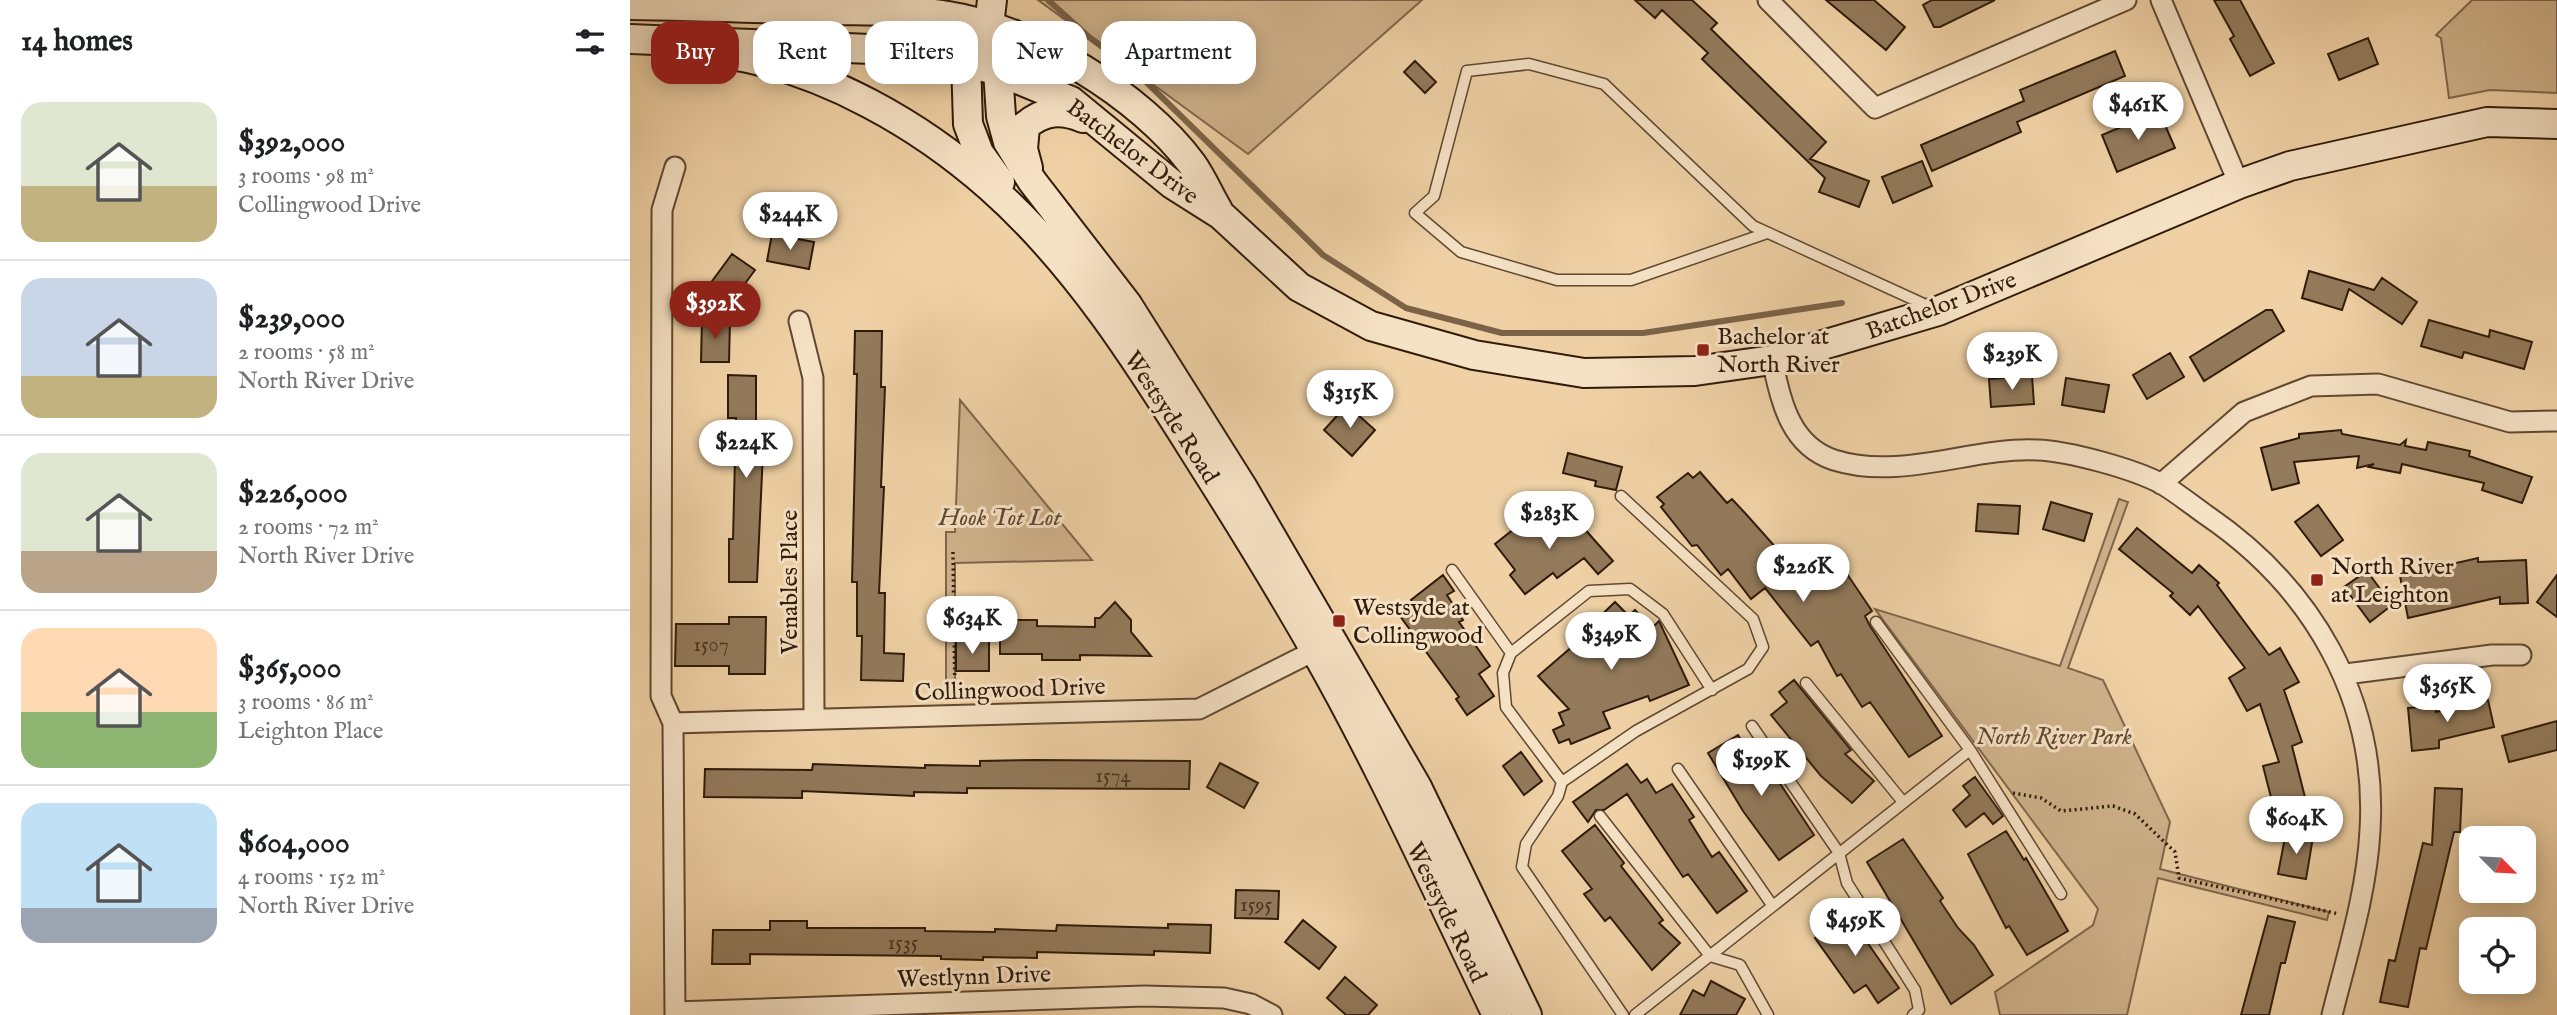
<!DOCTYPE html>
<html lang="en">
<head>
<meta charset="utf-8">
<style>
	:root { --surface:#fff; --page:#f2f2f2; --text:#202124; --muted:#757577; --line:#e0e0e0; --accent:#8f2418 }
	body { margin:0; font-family:"IM FELL English",serif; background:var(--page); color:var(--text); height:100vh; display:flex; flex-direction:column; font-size:26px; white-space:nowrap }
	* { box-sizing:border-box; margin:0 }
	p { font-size:23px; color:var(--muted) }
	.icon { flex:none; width:38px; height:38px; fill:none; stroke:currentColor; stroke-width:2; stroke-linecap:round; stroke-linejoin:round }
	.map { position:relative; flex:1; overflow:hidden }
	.panel { display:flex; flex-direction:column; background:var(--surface); width:630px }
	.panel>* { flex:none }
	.hud { position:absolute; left:21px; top:21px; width:665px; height:63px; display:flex; gap:14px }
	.needle { width:46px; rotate:114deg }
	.fabs { position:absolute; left:1829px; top:826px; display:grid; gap:14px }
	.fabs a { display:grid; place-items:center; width:77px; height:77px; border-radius:14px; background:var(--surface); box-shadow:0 4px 18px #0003; font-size:35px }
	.price { position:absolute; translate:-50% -60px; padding:0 16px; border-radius:24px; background:#fff; color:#222; font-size:23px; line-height:46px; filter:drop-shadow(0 2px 4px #0008) }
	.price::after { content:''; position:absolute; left:50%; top:42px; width:21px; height:16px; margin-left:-10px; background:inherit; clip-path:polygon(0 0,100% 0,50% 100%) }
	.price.on { background:var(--accent); color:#fff }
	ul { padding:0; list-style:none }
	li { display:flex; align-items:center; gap:21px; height:175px; padding:0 21px }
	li+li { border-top:2px solid var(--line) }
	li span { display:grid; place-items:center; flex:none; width:196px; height:140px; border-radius:21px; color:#555 }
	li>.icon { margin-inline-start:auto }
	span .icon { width:84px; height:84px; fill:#fffc; stroke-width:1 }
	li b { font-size:30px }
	h2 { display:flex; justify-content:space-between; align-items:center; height:84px; padding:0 21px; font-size:30px }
	.pill { padding:0 24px; border-radius:21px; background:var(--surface); box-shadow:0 4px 18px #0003; font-size:24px; line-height:63px }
	.pill.on { background:var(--accent); color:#fff }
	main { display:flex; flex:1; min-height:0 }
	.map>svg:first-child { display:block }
</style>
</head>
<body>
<main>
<section class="panel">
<h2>14 homes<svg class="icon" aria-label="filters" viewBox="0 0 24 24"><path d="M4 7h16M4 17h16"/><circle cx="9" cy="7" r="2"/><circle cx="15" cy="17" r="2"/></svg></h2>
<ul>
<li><span style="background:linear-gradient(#dfe7d0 60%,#c2b280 0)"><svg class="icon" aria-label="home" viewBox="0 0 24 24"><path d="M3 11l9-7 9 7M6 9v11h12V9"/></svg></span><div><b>$392,000</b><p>3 rooms · 98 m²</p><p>Collingwood Drive</p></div></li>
<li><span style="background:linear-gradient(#c9d6e8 70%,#c2b280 0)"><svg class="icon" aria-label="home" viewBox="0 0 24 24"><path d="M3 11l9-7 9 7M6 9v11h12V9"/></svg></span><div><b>$239,000</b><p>2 rooms · 58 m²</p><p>North River Drive</p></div></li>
<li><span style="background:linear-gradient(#dfe7d0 70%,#b9a48a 0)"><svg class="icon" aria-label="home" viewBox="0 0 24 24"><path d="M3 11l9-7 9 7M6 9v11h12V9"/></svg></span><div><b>$226,000</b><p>2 rooms · 72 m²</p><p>North River Drive</p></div></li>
<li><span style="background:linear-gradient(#ffd9b3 60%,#8fb573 0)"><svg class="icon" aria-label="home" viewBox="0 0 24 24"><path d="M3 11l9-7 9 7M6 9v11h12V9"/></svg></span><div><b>$365,000</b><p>3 rooms · 86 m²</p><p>Leighton Place</p></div></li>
<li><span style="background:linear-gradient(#bfe0f5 75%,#9aa5b1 0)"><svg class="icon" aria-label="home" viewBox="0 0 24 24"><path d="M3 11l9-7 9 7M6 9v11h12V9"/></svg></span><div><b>$604,000</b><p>4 rooms · 152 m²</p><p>North River Drive</p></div></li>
</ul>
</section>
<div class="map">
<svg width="1927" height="1015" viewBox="0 0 1927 1015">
	<rect width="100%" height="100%" fill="#efd1a5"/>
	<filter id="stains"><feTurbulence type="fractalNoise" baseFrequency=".00286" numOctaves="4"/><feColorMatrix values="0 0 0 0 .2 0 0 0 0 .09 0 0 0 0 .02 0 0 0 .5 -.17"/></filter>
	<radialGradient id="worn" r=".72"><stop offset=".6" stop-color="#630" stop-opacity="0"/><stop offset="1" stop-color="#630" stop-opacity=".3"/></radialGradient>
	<path fill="#cfb28b" stroke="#80664b" stroke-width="2" d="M408,0H792L618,154Z
		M1842,0H1927V93L1860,90L1819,98L1811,38L1806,35Z
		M330,400L462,560L325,563V691L316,692V532H325Z
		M1489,499L1498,502L1438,668L1473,680L1540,822L1530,869L1699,912L1697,920L1528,878L1497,1015H1370L1365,992L1463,925L1468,909L1245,609L1430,666Z"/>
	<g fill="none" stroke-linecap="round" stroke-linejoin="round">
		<path stroke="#7c6348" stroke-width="6" d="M418,0L459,37L505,71L693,255L776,308L872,333H1013L1212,303"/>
	</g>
	<path fill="#937a5b" stroke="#301b0b" stroke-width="2" d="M1005,0H1062L1087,23L1081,29L1196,142L1180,159L1239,181L1229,207L1189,192L1195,178L1072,59L1078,53L1032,10L1025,18Z
		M1196,0H1244L1275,27L1256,50Z
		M1302,0H1365L1310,27H1304L1293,5Z
		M1584,0H1610L1644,63L1620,76L1600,39L1604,36Z
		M1738,38L1748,64L1709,80L1698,54Z
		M1485,51L1495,76L1387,122L1391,132L1302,171L1291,145L1394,101L1390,90Z
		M785,61L806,82L795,93L774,72Z
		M1529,111L1545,148L1487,172L1472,135Z
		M1292,161L1302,186L1263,203L1252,177Z
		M142,234L184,242L179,269L137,261Z
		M102,254L125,270L99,305L77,288Z
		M1679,271L1744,290L1752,278L1787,302L1772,324L1719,289L1712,310L1672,298Z
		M1636,310H1642L1654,331L1574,381L1560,357Z
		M72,319L100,320L99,362H71Z
		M1799,320L1859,337L1860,330L1902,342L1894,369L1834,352L1832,358L1791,346Z
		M225,331H252L251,387H255L251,487H254L249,593H255L254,653L274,654L273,681L231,680L232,636H227V582H222L227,374H224Z
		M1540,353L1554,377L1517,399L1503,375Z
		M98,375L126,376V431H134L127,582H99V539H103L106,418H98Z
		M1402,376L1404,404L1361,407L1359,379Z
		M1436,378L1479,385L1474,412L1432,405Z
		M717,405L745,430L722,456L694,430Z
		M1711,430L1712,434L1770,445L1776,440L1775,446L1796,450L1798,442L1840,451L1839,456L1902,477L1892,503L1852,490L1854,483L1772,464L1770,473L1739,467L1744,464L1727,468L1729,456L1664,462L1669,483L1642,490L1631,448L1669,438V434Z
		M938,453L992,467L986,490L965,486L966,481L933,473Z
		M1070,472L1097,503L1102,499L1115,513L1148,550L1153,546L1160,552L1184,583L1200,572L1202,575L1213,568L1242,611L1235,616L1240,626L1312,736L1279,757L1240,702L1232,707L1211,674L1207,676L1188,641L1181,646L1135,588L1121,599L1098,569L1091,575L1067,545L1062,546L1031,507L1034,504L1027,497L1058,473L1063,478Z
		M1421,502L1462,514L1454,541L1413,529Z
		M1348,504L1390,506L1388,534L1346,531Z
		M1688,505L1713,540L1691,556L1665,522Z
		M943,516L983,561L968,574L954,558L927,578L923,573L895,594L880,575L885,570L865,544L898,518L907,529H911L925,518L932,526Z
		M1507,528L1562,573L1569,565L1589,583L1587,585L1639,655L1650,648L1669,682L1654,690L1672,742L1662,746L1678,809L1646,817L1633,766L1649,762L1630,704L1617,711L1599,678L1615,668L1568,606L1560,615L1540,596L1543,593L1489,549Z
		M1848,558V562L1896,560L1898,603L1870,604V597L1778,618L1770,576Z
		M1737,571L1762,605L1740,622L1714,587Z
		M813,575L824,591L817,595L833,620L829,622L860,666L849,674L864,696L837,715L826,699L829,697L770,616L785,606L781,600Z
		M1927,575V617L1907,602Z
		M485,602L501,620V632L521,656L450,655V660H412V654H370V620H407V626L465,627V618H470Z
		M985,602L999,616L1005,610L1022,628L1029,621L1059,685L1020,701L1018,696L973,712L980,728L941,744L939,739L929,743L923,730L934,725L929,713L939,709L908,676L958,633L956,630Z
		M99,617H136L135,674H99V666H45L46,624H99Z
		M326,641H359V671H326Z
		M1164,680L1221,750L1215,754L1244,781L1222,803L1191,776L1141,715L1157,702L1149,692Z
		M1858,700L1864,727L1809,740V748L1782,751L1778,708L1806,706V712Z
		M1927,721V750L1879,762L1872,736Z
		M1108,735L1122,758L1128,755L1144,781L1147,779L1184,835L1149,860L1113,811L1078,753Z
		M891,752L912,781L894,795L873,766Z
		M405,760L560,761L559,789L337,788V793L284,792V796L172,791V798L74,797L75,769L182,770L183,764L295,768V765L350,766V761Z
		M590,763L628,783L614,808L577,787Z
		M997,764L1011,783L1017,779L1026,793L1042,784L1064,817L1059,820L1082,857L1089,852L1117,891L1087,913L1058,874L1053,877L997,794L974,810H966L958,822L943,802Z
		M1345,777L1373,816L1363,824L1354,813L1336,827L1323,810L1340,795L1333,786Z
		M1805,788L1832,789L1830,832H1824L1796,949L1790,948L1778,1007L1750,1002L1759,960L1765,961L1793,843L1802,845Z
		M965,825L994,863L991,866L1033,920L1029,923L1050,943L1022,970L980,917L975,921L954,894L962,889L932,851Z
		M1376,831L1394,860L1396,858L1438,931L1397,955L1379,926L1376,928L1338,854Z
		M1656,832L1683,837L1676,879L1648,874Z
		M1273,839L1313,898L1310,901L1328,928L1344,945L1363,975L1321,1004L1237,862Z
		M606,890L649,891L648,919L605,918Z
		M1210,914L1213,918L1218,915L1269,988L1248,1003L1236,985L1224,993L1185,938L1195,932L1191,927Z
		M1638,916L1665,922L1655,963H1651L1639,1015H1611Z
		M673,920L706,947L689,969L655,942Z
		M140,921H177V928H295V931L365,932V929L426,931L427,925L538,928V924L581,925L580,953L524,951V955L407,952V958L353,957V960L311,959V956L120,954V964H82L83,930H140Z
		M715,977L747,1005L738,1015H716L697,998Z
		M1081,981L1115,999L1106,1015H1050L1063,990L1074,996Z"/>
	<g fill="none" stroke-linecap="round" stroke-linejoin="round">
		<defs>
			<path id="lane" d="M1137,233L1001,280H927L831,252L785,213L804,196L837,71L899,64L974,84L1123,226L1298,306
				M991,496L1123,619L1133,647L1118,669L1006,731L932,782L928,796L896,844L892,867L993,1015
				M822,570L881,653
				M1246,622L1340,750L1431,894
				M1176,683L1273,802
				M1122,726L1209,853L1217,883L1285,990L1289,1010L1283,1015
				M1048,769L1142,905
				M932,782L876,707L873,673L881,653L959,591L1000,589L1033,614L1082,690
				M970,816L1080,956L1110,965L1138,1015
				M1005,1015L1340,750"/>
			<path id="street" d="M1138,0L1245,108L1496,0
				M1531,0L1609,184
				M169,321L183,378L184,719
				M1142,360C1151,400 1159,445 1204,460C1271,481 1341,447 1407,450C1439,451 1504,469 1532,484C1547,493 1562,505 1576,515C1682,587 1748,699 1740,830C1737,892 1717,955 1702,1015
				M1531,484L1614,412L1681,386L1748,384L1880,422L1927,421
				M1716,674L1862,655H1891
				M43,723L31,696L32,210L45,167
				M45,1012L514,996L594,998L621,1004L642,1015
				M45,1015L43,723L569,709L694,646"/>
			<path id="secondary" d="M362,0L359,26L368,71L371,116L378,142L402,181L497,304L613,488L787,787L897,1015
				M0,5C64,6 127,8 191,10C233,11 276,9 318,16C402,29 511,95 562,164C572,178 579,195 588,210
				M0,39L265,50L312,55L368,71L441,101L542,184L591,215L669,287L741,326L844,355L954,373L1065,371L1142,360L1308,311L1609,184L1660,166L1857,122L1927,124
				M346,46L336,61L338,124L349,153L370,182
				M102,55C196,71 290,125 360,187C446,263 509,363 569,459C609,522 648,585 685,650C752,768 808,893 867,1015
				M398,168L393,149L395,126C414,110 431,109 453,118"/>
		</defs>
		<use href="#lane" stroke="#604832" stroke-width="13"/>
		<use href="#street" stroke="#604832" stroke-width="23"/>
		<use href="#secondary" stroke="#301b0b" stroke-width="32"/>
		<path stroke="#301b0b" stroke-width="3.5" stroke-dasharray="2 3.5" stroke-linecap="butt" d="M323,552L325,696
			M1383,793L1411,798L1431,811L1483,806L1505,814L1545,852L1549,878L1709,914"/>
		<use href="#lane" stroke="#f5e1c4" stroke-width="10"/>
		<use href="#street" stroke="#f5e1c4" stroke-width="19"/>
		<use href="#secondary" stroke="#f5e1c4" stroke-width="28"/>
	</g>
	<g fill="#8f2418" stroke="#f5e1c4" stroke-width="2.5">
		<rect x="1066" y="343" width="14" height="14" rx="3.5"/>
		<rect x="1680" y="573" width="14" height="14" rx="3.5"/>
		<rect x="702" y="614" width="14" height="14" rx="3.5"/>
	</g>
	<g text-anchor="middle" stroke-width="6" stroke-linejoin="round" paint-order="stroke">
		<g font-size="21" fill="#49331f">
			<text x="81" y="651">1507</text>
			<text x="483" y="782">1574</text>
			<text x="626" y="911">1595</text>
			<text x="273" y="949">1535</text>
		</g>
		<g font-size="24" fill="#301b0b" stroke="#f5e1c4">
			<text transform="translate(503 151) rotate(37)" y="8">Batchelor Drive</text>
			<text transform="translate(1311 305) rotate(-20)" y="8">Batchelor Drive</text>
			<text transform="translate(542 417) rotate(57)" y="8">Westsyde Road</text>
			<text transform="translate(159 582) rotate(-90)" y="8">Venables Place</text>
			<text transform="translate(380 689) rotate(-2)" y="8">Collingwood Drive</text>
			<text transform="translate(817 912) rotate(64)" y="8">Westsyde Road</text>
			<text transform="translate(344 976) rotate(-2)" y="8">Westlynn Drive</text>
		</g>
		<g font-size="24" fill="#301b0b" stroke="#f5e1c4" text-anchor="start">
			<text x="1087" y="344">Bachelor at<tspan x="1087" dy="28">North River</tspan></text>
			<text x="1701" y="574">North River<tspan x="1701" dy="28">at Leighton</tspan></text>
			<text x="723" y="615">Westsyde at<tspan x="723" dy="28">Collingwood</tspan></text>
		</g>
		<g font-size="24" font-style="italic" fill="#604831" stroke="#f5e1c4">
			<text x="370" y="525">Hook Tot Lot</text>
			<text x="1424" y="744">North River Park</text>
		</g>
	</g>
	<rect width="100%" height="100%" filter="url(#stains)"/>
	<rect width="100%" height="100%" fill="url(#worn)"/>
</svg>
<div class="fabs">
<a><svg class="needle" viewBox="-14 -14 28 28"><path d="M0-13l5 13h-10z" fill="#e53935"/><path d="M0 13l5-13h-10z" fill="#757577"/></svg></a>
<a><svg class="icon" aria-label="locate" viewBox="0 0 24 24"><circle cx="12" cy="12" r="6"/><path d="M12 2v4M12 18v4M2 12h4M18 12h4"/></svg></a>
</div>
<b class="price" style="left:1508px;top:142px">$461K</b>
<b class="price" style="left:160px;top:252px">$244K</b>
<b class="price on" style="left:85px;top:341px">$392K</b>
<b class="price" style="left:1382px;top:392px">$239K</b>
<b class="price" style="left:720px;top:430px">$315K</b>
<b class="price" style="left:116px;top:480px">$224K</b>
<b class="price" style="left:919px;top:551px">$283K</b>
<b class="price" style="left:1173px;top:604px">$226K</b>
<b class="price" style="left:342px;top:656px">$634K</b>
<b class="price" style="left:981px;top:672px">$349K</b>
<b class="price" style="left:1817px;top:724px">$365K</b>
<b class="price" style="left:1131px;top:798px">$199K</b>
<b class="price" style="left:1666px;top:856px">$604K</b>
<b class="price" style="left:1225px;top:958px">$459K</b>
<div class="hud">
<a class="pill on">Buy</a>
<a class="pill">Rent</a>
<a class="pill">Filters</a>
<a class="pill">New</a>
<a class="pill">Apartment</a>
</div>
</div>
</main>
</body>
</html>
